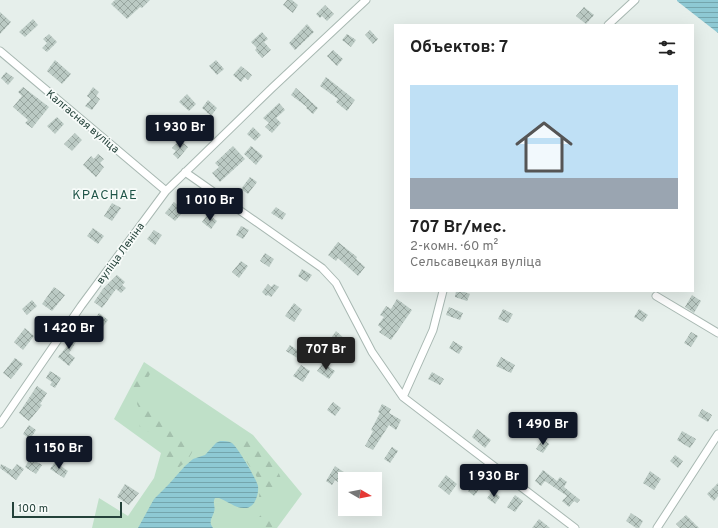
<!DOCTYPE html>
<html lang="ru">
<head>
<meta charset="utf-8">
<style>
	:root { --surface:#fff; --page:#f2f2f2; --text:#222; --muted:#767676; --line:#e0e0e0; --accent:#111827 }
	body { margin:0; font-family:Overpass,sans-serif; background:var(--page); color:var(--text); height:100vh; display:flex; flex-direction:column; font-size:15px; white-space:nowrap }
	* { box-sizing:border-box; margin:0 }
	p { font-size:13px; color:var(--muted) }
	.icon { flex:none; width:22px; height:22px; fill:none; stroke:currentColor; stroke-width:2; stroke-linecap:round; stroke-linejoin:round }
	.map { position:relative; flex:1; overflow:hidden }
	.drawer { position:absolute; left:394px; top:24px; width:300px; height:268px; display:flex; flex-direction:column; background:var(--surface); border-radius:0px; box-shadow:0 4px 16px #0002 }
	.drawer>* { flex:none }
	.needle { width:26px; rotate:99deg }
	.controls { position:absolute; left:338px; top:472px; display:grid; gap:8px }
	.controls a { display:grid; place-items:center; width:44px; height:44px; border-radius:0px; background:var(--surface); box-shadow:0 4px 16px #0002; font-size:20px }
	.scale { position:absolute; left:12px; bottom:10px; width:110px; box-sizing:border-box; padding-left:4px; border:2px solid #24423a; border-top:0; font-size:11px; line-height:14px; white-space:nowrap; color:#24423a; -webkit-text-stroke:3px #f7fbf9; paint-order:stroke }
	.price { position:absolute; translate:-50% -34px; padding:0 9px; border-radius:4px; background:var(--accent); color:#fff; font-size:13px; line-height:26px; filter:drop-shadow(0 1px 2px #0008) }
	.price::after { content:''; position:absolute; left:50%; top:24px; width:12px; height:9px; margin-left:-6px; background:inherit; clip-path:polygon(0 0,100% 0,50% 100%) }
	.price.selected { background:#222; color:#fff }
	ul { padding:0; list-style:none }
	li { display:grid; align-content:center; gap:8px; height:212px; padding:0 16px }
	li+li { border-top:1px solid var(--line) }
	li span { display:grid; place-items:center; height:124px; border-radius:0px; color:#555 }
	li>.icon { margin-inline-start:auto }
	span .icon { width:72px; height:72px; fill:#fffc; stroke-width:1 }
	li b { font-size:17px }
	h2 { display:flex; justify-content:space-between; align-items:center; height:48px; padding:0 16px; font-size:17px }
	.map>svg:first-child { display:block }
</style>
</head>
<body>
<div class="map">
<svg width="718" height="528" viewBox="0 0 718 528">
	<defs>
		<pattern id="forest-firs" width="22" height="20" patternUnits="userSpaceOnUse"><rect width="22" height="20" fill="#bfe0c8"/><path d="M5 1l3.5 6h-7zM16 11l3.5 6h-7z" fill="#a4c1ad"/></pattern>
		<pattern id="water-rules" width="6" height="5" patternUnits="userSpaceOnUse"><rect width="6" height="5" fill="#8ec9d4"/><path d="M0 2.5h6" fill="none" stroke="#74a5ad"/></pattern>
		<pattern id="building-cross-hatch" width="8" height="8" patternUnits="userSpaceOnUse"><rect width="8" height="8" fill="#bbcac4"/><path d="M0 0l8 8M0 8l8-8" fill="none" stroke="#98a6a0"/></pattern>
	</defs>
	<rect width="100%" height="100%" fill="#e6efeb"/>
	<path fill="#bfe0c8" d="M144,362L253,435L302,494L277,528H92L99,498L128,516L154,478L161,453L114,419Z"/>
	<path fill="url(#forest-firs)" d="M145,368L150,370V374C145,382 143,392 136,397H132C129,389 139,372 145,368Z
		M138,400C147,399 164,413 169,420C172,424 175,429 178,432C183,438 193,440 193,448C193,455 184,464 178,468H170C160,460 167,445 160,435C155,427 146,435 140,428C138,417 144,416 137,404Z
		M248,436C256,438 257,446 262,452C269,462 290,478 278,492C276,494 273,495 270,497C267,500 266,504 262,506C254,500 264,491 258,479C252,468 233,449 245,437Z
		M268,512L273,514C275,520 274,523 272,528H253C255,520 260,514 268,512Z"/>
	<path fill="url(#water-rules)" d="M677,0H718V33L677,1Z
		M220,441C224,441 228,441 232,443C238,448 256,478 258,486C259,494 255,508 245,508C237,509 227,501 219,498H215C212,503 216,507 214,512C212,519 208,521 213,528H138L154,499L169,484L185,466L193,459L205,455L216,443Z"/>
	<path fill="url(#building-cross-hatch)" d="M115,0H150L142,8L140,7L127,19L111,4Z
		M287,0H292L298,5L293,13L283,5Z
		M325,5L334,14L327,21L322,16L320,18L316,14Z
		M584,7L594,15L586,24L576,16Z
		M0,12L11,22L0,34Z
		M33,19L38,25L25,37L19,32Z
		M307,24L314,32L295,50L289,43Z
		M370,30L378,39L373,44L365,35Z
		M262,32L268,39L264,42L271,50L262,58L255,50L257,48L251,42Z
		M49,34L57,42L47,52L42,48L47,43L43,39Z
		M347,34L356,40L351,47L342,40Z
		M333,50L343,59L337,66L327,56Z
		M55,60L71,74L62,84L47,71Z
		M216,60L224,69L217,75L209,66Z
		M241,66L252,75L248,80L245,77L241,82L233,75Z
		M6,72L14,78L8,85L1,78Z
		M326,77L355,100L347,111L336,102L338,99L320,86Z
		M23,87L49,107L32,128L25,123L28,120L13,107L22,96L18,92Z
		M93,87L99,92L96,96L100,99L92,110L85,106L91,99L87,96Z
		M296,88L318,108L313,114L306,108L307,107L291,95Z
		M187,94L196,104L189,111L179,102Z
		M208,100L217,108L211,116L202,108Z
		M279,103L285,110L276,118L281,123L272,133L265,127L269,123L263,118Z
		M57,117L64,124L55,134L47,126Z
		M195,125L203,133L196,140L188,131Z
		M253,127L261,135L255,141L247,134Z
		M75,133L82,140L72,151L64,144Z
		M180,140L188,147L178,159L173,154L176,151L172,148Z
		M233,146L245,159L220,182L212,173L219,167L215,163Z
		M251,146L263,156L256,165L244,154Z
		M98,154L104,159L100,163L104,167L96,177L83,165L91,156L94,159Z
		M250,177L257,182L248,194L241,189Z
		M174,202L184,211L175,221L165,213Z
		M112,203L121,208L112,221L104,216Z
		M276,207L286,214L282,220L271,213Z
		M208,214L217,221L211,229L202,222Z
		M241,226L249,230L243,239L236,235Z
		M93,228L104,236L98,244L87,236Z
		M154,230L162,235L155,245L147,239Z
		M338,242L357,257L356,259L365,267L358,276L338,258L336,261L328,255Z
		M265,253L274,259L269,267L260,261Z
		M241,261L248,266L239,278L232,272Z
		M302,269L312,275L307,282L298,276Z
		M117,275L125,282L122,285L126,288L121,293L116,289L102,308L94,302L103,289Z
		M268,284L271,287L274,284L279,287L271,297L268,295L266,296L262,292Z
		M54,287L65,295L52,311L42,304Z
		M456,291H462L470,294L467,301L455,297Z
		M692,295L701,301L694,313L685,307Z
		M397,299L412,310L391,340L379,332L382,329L378,325L384,317L380,315L386,306L391,309Z
		M32,300L37,306L27,315L22,309Z
		M294,303L302,310L294,322L285,316Z
		M449,307L463,313L460,320L446,315Z
		M503,309L513,314L508,323L498,319Z
		M639,309L648,315L643,322L634,317Z
		M99,313L108,320L102,328L93,321Z
		M86,316L96,324L89,331L79,323Z
		M25,328L34,336L23,350L14,342Z
		M336,331L355,348L350,354L331,338Z
		M72,332L79,337L69,353L75,358L69,366L58,357L68,345L65,342Z
		M691,332L698,336L691,347L684,343Z
		M306,339L311,343L299,359L286,351L290,345L297,350Z
		M453,341L463,347L459,354L449,348Z
		M501,357L515,365L511,373L496,366Z
		M15,358L23,364L11,379L3,373Z
		M323,363L335,371L329,379L317,371Z
		M301,365L310,371L303,382L293,376Z
		M50,371L61,378L55,388L50,385L52,382L46,378Z
		M432,372L444,379L440,385L428,379Z
		M37,386L47,393L40,404L42,405L29,421L19,413Z
		M333,402L341,408L335,416L327,410Z
		M382,404L391,409L389,413L401,420L396,430L389,425L373,450L365,446L373,431L371,430L380,413L378,412Z
		M702,409L712,415L708,422L698,416Z
		M29,425L36,430L30,439L23,434Z
		M477,429L491,440L485,448L472,437Z
		M682,431L696,439L690,448L677,440Z
		M543,439L549,444L543,453L536,449Z
		M392,447L398,451L390,463L384,459Z
		M675,455L683,461L678,468L670,461Z
		M30,458L42,465L36,474L25,467Z
		M55,462L68,471L64,478L50,469Z
		M1,464L12,470L17,464L24,469L16,480L0,468Z
		M335,466L348,475L341,484L335,480L332,485L326,481Z
		M543,470L557,481L560,477L567,482L564,487L580,500L577,503L574,501L569,507L562,501L567,496L545,481L541,486L535,481Z
		M650,471L661,479L654,490L643,483Z
		M446,475L457,484L449,495L438,486Z
		M476,479L483,484L474,496L468,491Z
		M718,483V496L714,501L707,494Z
		M125,484L139,493L129,505L117,497Z
		M493,491L500,497L495,504L487,498Z
		M515,495L523,501L515,512L507,507Z
		M631,513L643,521L639,528H636L626,521Z
		M686,515L699,528H680L676,524Z
		M539,519L550,528H532Z"/>
	<g fill="none" stroke-linecap="round" stroke-linejoin="round">
		<defs>
			<path id="minor" d="M608,25L635,0
				M0,51L166,191
				M185,172L322,268L336,283L372,352L403,397L575,528
				M656,296L718,333
				M403,397L433,330L443,291
				M0,424L81,306L166,191L272,88L366,0
				M657,528L718,434"/>
		</defs>
		<use href="#minor" stroke="#a8b8b2" stroke-width="9"/>
		<use href="#minor" stroke="#fff" stroke-width="7"/>
	</g>
	<g text-anchor="middle" stroke-width="3.5" stroke-linejoin="round" paint-order="stroke">
		<g font-size="11" fill="#24423a" stroke="#f7fbf9">
			<text transform="translate(83 121) rotate(40)" y="4">Калгасная вуліца</text>
			<text transform="translate(120 253) rotate(-54)" y="4">вуліца Леніна</text>
		</g>
		<g font-size="13" letter-spacing="1" fill="#1f5548" stroke="#f7fbf9">
			<text x="105" y="199">КРАСНАЕ</text>
		</g>
	</g>
</svg>
<div class="controls">
<a><svg class="needle" viewBox="-14 -14 28 28"><path d="M0-13l5 13h-10z" fill="#e53935"/><path d="M0 13l5-13h-10z" fill="#767676"/></svg></a>
</div>
<div class="scale">100 m</div>
<b class="price" style="left:180px;top:149px">1 930 Br</b>
<b class="price" style="left:210px;top:222px">1 010 Br</b>
<b class="price" style="left:69px;top:350px">1 420 Br</b>
<b class="price selected" style="left:326px;top:371px">707 Br</b>
<b class="price" style="left:543px;top:446px">1 490 Br</b>
<b class="price" style="left:59px;top:470px">1 150 Br</b>
<b class="price" style="left:494px;top:498px">1 930 Br</b>
<section class="drawer">
<h2>Объектов: 7<svg class="icon" aria-label="filters" viewBox="0 0 24 24"><path d="M4 7h16M4 17h16"/><circle cx="9" cy="7" r="2"/><circle cx="15" cy="17" r="2"/></svg></h2>
<ul>
<li><span style="background:linear-gradient(#bfe0f5 75%,#9aa5b1 0)"><svg class="icon" aria-label="home" viewBox="0 0 24 24"><path d="M3 11l9-7 9 7M6 9v11h12V9"/></svg></span><div><b>707 Br/мес.</b><p>2-комн. · 60 m²</p><p>Сельсавецкая вуліца</p></div></li>
</ul>
</section>
</div>
</body>
</html>
